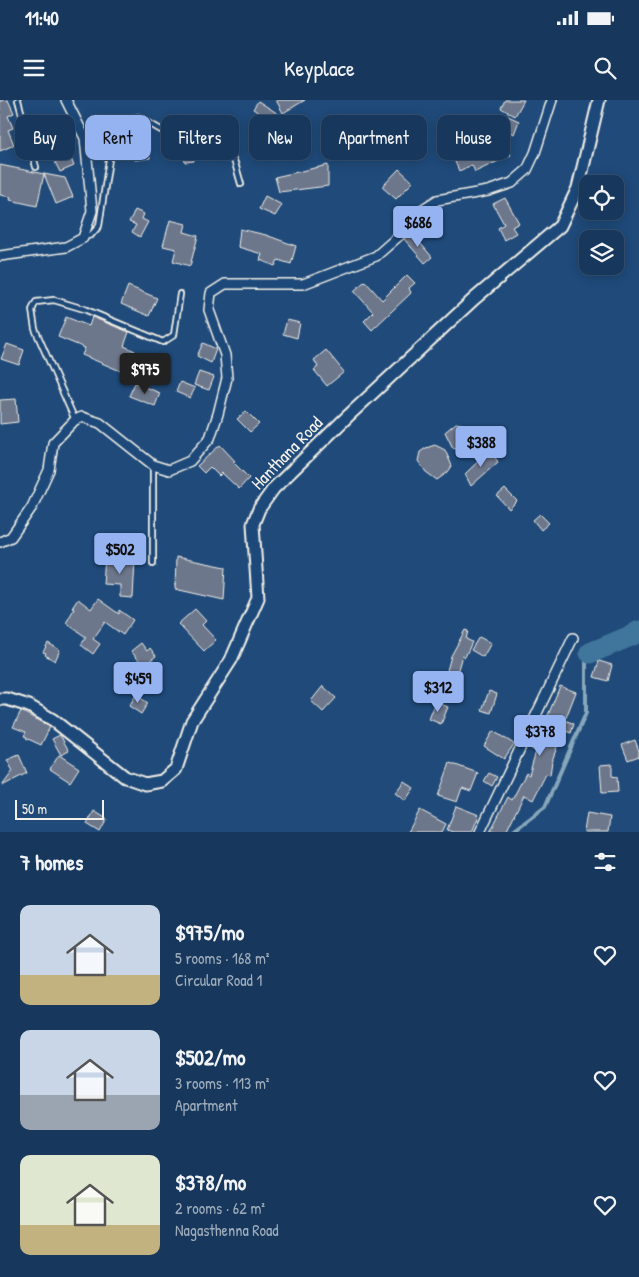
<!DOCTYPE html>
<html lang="en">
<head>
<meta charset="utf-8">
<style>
	:root { --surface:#17385c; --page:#203f62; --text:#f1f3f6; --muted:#9eacbb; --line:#365272; --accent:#95b2f1 }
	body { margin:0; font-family:"Patrick Hand",sans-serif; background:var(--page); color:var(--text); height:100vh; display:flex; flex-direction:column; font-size:19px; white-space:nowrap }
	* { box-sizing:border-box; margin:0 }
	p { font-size:16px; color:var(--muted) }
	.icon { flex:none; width:28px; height:28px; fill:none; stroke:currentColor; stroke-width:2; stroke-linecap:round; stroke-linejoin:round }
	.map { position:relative; height:732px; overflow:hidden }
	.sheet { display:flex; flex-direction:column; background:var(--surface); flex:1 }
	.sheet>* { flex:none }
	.banner { position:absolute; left:15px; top:15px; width:610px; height:45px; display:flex; gap:10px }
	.buttons { position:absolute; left:579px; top:75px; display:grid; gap:10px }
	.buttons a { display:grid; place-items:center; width:45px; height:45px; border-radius:10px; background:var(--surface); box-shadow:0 2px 12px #0003,0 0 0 1px var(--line); font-size:25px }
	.scale { position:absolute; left:15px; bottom:12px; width:89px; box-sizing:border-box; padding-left:5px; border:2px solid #f4f1e8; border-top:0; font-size:14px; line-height:18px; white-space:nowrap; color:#f4f1e8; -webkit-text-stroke:4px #1f4a7a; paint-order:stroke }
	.price { position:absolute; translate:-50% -42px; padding:0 11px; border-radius:5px; background:var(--accent); color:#111; font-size:16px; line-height:32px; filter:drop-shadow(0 1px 2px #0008) }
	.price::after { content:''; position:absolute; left:50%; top:30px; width:15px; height:11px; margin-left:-8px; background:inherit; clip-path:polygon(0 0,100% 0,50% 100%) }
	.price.active { background:#222; color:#fff }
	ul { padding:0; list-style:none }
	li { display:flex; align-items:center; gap:15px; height:125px; padding:0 20px }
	li span { display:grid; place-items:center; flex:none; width:140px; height:100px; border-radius:10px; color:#555 }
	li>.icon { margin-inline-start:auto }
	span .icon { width:60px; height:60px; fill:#fffc; stroke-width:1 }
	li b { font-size:21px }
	h2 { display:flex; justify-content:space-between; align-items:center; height:60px; padding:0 20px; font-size:21px }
	.tag { padding:0 18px; border-radius:10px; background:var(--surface); box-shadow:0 2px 12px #0003,0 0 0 1px var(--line); font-size:18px; line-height:45px }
	.tag.active { background:var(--accent); color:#111 }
	.status { display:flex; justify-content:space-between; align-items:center; height:35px; padding:0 25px; background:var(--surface); direction:ltr }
	.status svg { height:14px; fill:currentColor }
	header { display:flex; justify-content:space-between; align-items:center; height:65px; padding:0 20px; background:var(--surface); font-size:22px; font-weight:600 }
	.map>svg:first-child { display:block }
</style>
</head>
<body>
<div class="status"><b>11:40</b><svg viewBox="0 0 49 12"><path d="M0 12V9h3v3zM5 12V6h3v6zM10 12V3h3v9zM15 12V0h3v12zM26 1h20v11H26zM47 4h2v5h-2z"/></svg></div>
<header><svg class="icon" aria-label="menu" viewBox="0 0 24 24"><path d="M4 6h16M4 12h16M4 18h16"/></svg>Keyplace<svg class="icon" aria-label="search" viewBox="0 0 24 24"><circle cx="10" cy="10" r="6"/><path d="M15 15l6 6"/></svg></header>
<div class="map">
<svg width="639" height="732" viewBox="0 0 639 732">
	<rect width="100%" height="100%" fill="#1f4a7a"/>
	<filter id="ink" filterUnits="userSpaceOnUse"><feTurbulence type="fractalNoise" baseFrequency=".02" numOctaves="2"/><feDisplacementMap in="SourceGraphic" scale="10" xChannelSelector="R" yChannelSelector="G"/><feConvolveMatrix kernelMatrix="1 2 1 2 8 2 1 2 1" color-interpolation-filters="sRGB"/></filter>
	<g filter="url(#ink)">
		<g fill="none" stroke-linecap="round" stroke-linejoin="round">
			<path stroke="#87a7ba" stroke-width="4" d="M512,732L545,707L586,613V559"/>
			<path stroke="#3f759c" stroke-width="21" d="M590,553L633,535L639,531"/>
		</g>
		<path fill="#6d778c" stroke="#f4f1e8" d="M0,0L1,1L8,0L14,13L8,16L13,28L8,30L14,45L0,51Z
			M276,0H305L283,13Z
			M505,0H524L515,16L501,8Z
			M258,1L280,15L274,18L291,29L280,46L253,29L262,15L253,9Z
			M508,16L519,21L514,34L503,29Z
			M144,37L145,45H148L150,58L135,60L132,38Z
			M504,43L511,55L475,72L472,65L459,71L453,57L464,53L465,56L485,48L487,53Z
			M192,47L194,61L185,62L183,49Z
			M70,56L74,66L60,72L55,62Z
			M0,65L44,74L37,106L10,100L11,97L0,95Z
			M328,65V86L279,92L275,77Z
			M399,69L413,82L396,99L382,87Z
			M44,74L65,78L73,97L56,104Z
			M265,96L282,105L275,116L259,109Z
			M505,98L519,123L512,127L516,133L504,140L498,128L504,124L493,104Z
			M135,110L144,114L142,119L148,122L140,137L132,132L136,125L129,122Z
			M170,120L186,124L184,132L198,136L190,166L173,161L176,149L163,146Z
			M240,129L266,135L296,146L291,164L278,160L275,166L260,160L262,154L238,147Z
			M411,132L432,157L425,163L404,139Z
			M407,175L415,183L409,188L411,193L372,230L364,221L373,212L354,191L365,181L382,200Z
			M128,186L157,198L149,216L121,204Z
			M66,217L89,226L92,217L129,232L124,246L135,251L134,255L144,260L141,269L148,272L145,281L82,255L85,248L58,237Z
			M287,220L300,223L297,238L283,234Z
			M203,243L216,249L211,263L197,256Z
			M7,244L24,250L19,265L1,259Z
			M326,250L344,272L327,286L314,270L318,267L314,260Z
			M199,272L214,277L209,290L194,285Z
			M180,282L195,288L190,298L176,292Z
			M135,283L160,293L155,306L129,296Z
			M16,299L18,322L0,324V300Z
			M246,311L259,324L250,332L237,319Z
			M456,323L466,325L475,331L474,356L453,348L445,332Z
			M220,345L235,361L233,362L249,378L239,389L222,373L219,376L210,367L204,373L197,366Z
			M435,345L445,350L452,366L448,372L437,380L426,372L418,361L420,352L426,348Z
			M490,350L498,362L471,386L465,374Z
			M505,389L517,401L509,409L497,396Z
			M540,414L549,423L541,430L533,420Z
			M105,457L135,459L133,498L120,497V485L103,484Z
			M176,457L226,467L224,500L175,489Z
			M78,499L91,509L98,499L119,514V510L133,520L123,535L105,522L93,539L100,544L93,554L81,545L86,537L66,523L74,509L72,508Z
			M195,509L206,521L202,525L216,540L204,551L178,524Z
			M465,530L468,531L466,539L472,542L465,557L462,555L453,588L443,585L451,556Z
			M479,537L491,543L483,557L471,550Z
			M48,543L60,550L55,561L45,555L46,553L43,552Z
			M141,543L147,551L150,548L156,556L148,562L146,561L142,564L131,551Z
			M599,561L612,565L608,581L594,577Z
			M323,586L336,598L323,612L311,601Z
			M560,586L576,592L565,620L574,624L571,633L563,630L552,661L550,675L546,674L533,700L524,695L506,732H490L508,697L512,700L526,673L529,675L536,651L531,649L535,636L539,637Z
			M489,591L497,594L491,613L482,610Z
			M136,595L148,603L141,614L129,606Z
			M436,602L448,607L441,624L429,619Z
			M21,611L50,627L41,645L26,638L27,637L24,636L26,632L13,627Z
			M493,631L514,644L504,659L484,646Z
			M60,635L69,651L61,655L52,639Z
			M635,640L639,651V656L628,660L622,645Z
			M19,655L27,673L2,686L13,671L7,660Z
			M59,655L79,668L70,682L50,669Z
			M450,663L478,673L471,691L462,688L457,702L438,696Z
			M612,664V676L617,677L618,692L602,693L600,665Z
			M489,673L497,677L492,686L484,681Z
			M404,681L414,688L405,701L395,693Z
			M456,706L479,715L472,732H453L447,730Z
			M420,710L446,724L442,732H408Z
			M94,711L107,719L100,732L87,724Z
			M587,713L610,717L608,732H584Z"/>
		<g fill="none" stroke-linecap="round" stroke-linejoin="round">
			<defs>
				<path id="service" d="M18,0L36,67
					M84,137L91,135L99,126L111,46L131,19L138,17L161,30L207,27L219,33L235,63L241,84
					M75,320L35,229L32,210L36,202L54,200L84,209L163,242L174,235L180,194
					M153,463V365"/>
				<path id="minor" d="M0,156L66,147L83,138L92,111L85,38L66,0
					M0,442L11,437L32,407L49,370L53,343L75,320L82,317L100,323L153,365L169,370L190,361L210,338L218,314L227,278L225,255L209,210L211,193L225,184H303L324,176L376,156L401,134L415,114L437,100L488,91L512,83L527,70L535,53L552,0
					M480,732L573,538"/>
				<path id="tertiary" d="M0,599H7L29,606L53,620L125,677L145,684L162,681L176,669L192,621L231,560L258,498L253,424L259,409L274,388L348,316L474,199L560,126L578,88L599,0"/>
			</defs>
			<use href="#service" stroke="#f4f1e8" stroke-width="8"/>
			<use href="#minor" stroke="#f4f1e8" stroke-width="12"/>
			<use href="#tertiary" stroke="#f4f1e8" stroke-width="15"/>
			<use href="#service" stroke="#1f4a7a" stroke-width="4.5"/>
			<use href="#minor" stroke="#1f4a7a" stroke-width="9"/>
			<use href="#tertiary" stroke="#1f4a7a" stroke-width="11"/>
		</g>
	</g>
	<g text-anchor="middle" stroke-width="4" stroke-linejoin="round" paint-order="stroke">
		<g font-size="18" fill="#f4f1e8" stroke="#1f4a7a">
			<text transform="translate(287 353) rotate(-46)" y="6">Hanthana Road</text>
		</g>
	</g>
</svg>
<div class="buttons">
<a><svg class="icon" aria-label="locate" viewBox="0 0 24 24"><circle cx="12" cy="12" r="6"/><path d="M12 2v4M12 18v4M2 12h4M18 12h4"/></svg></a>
<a><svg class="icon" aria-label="layers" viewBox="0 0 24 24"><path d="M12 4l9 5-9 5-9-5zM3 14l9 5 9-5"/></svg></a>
</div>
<div class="scale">50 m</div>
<b class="price" style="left:418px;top:148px">$686</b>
<b class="price active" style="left:145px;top:295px">$975</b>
<b class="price" style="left:481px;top:368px">$388</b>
<b class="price" style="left:120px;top:475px">$502</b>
<b class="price" style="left:138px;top:604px">$459</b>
<b class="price" style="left:438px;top:613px">$312</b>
<b class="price" style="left:540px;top:657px">$378</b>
<div class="banner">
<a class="tag">Buy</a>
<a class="tag active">Rent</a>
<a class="tag">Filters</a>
<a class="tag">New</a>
<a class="tag">Apartment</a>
<a class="tag">House</a>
</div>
</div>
<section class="sheet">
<h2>7 homes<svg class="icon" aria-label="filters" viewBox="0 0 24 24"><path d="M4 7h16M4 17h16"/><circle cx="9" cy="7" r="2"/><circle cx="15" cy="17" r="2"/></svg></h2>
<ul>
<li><span style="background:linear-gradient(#c9d6e8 70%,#c2b280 0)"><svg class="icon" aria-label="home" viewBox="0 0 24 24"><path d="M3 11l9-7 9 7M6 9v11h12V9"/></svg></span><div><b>$975/mo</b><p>5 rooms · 168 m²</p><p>Circular Road 1</p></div><svg class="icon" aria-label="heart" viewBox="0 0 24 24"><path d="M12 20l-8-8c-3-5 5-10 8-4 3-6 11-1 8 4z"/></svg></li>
<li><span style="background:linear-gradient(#c9d6e8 65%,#9aa5b1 0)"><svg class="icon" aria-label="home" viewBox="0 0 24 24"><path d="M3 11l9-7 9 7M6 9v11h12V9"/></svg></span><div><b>$502/mo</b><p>3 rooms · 113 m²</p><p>Apartment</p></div><svg class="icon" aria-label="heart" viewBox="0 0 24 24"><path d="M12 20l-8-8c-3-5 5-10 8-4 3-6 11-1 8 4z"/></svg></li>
<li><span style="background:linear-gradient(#dfe7d0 70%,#c2b280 0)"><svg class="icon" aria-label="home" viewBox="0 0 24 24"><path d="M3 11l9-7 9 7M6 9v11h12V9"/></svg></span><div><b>$378/mo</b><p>2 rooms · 62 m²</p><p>Nagasthenna Road</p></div><svg class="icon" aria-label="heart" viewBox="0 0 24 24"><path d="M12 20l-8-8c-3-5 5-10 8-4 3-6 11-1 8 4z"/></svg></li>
</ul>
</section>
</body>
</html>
